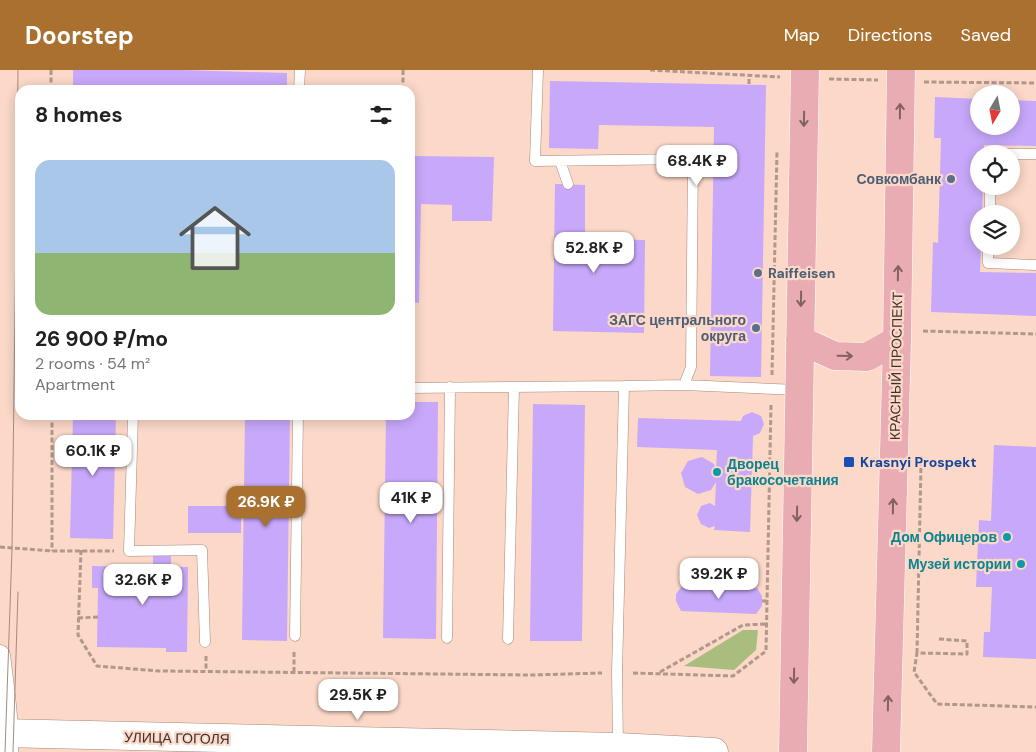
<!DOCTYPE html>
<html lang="en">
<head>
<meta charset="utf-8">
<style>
	:root { --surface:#fff; --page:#f2f2f2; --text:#202124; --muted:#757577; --accent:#aa702f }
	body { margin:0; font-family:"DM Sans",sans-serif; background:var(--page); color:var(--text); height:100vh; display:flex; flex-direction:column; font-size:19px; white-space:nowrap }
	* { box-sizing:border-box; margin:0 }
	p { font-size:16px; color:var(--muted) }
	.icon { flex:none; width:28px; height:28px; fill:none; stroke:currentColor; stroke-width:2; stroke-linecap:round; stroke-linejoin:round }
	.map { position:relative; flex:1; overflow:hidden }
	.drawer { position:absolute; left:15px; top:15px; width:400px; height:335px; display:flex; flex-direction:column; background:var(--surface); border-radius:15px; box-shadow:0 2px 12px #0003 }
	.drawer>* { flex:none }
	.needle { width:32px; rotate:190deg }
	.tools { position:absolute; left:970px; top:15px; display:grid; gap:10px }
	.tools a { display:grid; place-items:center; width:50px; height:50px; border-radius:50%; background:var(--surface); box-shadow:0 2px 12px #0003; font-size:25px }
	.price { position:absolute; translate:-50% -42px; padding:0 11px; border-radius:10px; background:#fff; color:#222; font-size:16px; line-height:32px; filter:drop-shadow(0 1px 2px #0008) }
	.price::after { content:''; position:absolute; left:50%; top:30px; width:15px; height:11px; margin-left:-8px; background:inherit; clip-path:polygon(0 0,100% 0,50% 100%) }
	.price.current { background:var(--accent); color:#fff }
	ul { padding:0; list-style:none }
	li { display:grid; align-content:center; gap:10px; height:265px; padding:0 20px }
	li span { display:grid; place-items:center; height:155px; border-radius:15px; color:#555 }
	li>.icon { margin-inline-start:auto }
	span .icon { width:90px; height:90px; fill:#fffc; stroke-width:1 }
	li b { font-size:21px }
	h2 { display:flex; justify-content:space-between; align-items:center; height:60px; padding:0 20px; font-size:21px }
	header { display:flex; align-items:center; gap:30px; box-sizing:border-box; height:70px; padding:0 25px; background:var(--accent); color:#fff }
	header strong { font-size:24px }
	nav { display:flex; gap:28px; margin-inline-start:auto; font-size:18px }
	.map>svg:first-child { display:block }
</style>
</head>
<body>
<header>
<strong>Doorstep</strong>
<nav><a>Map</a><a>Directions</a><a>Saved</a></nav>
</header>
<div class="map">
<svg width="1036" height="682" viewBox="0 0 1036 682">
	<rect width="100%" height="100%" fill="#fbd8c8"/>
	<path fill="#a9be7e" d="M743,560H758L756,580L734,600L684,596Z"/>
	<path fill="#c7a8fa" d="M73,0H180L287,3V20H73Z
		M550,11L766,15L761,307L710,306L714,57L599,55L598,79L549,78Z
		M935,27L979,29V56H1011V30L1036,31V76L984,75V84H979V116H983L982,144H979V176H981L980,202L1036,203V246L931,242L933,172L938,173L941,68H934Z
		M410,86L494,87L492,151H452V135L421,134L419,233L410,232Z
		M555,114L585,115V169L645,170L644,263L553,261Z
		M410,332H438L436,569L383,568L386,345H410Z
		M533,334L585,335L582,571H530Z
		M752,342L761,346L764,354L760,363L753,366L750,462L714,460L715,456L709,458L701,454L697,445L701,436L710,433L715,436L716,412L711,420L698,424L685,417L681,403L688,391L702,387L714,394L716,401L717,380L637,377L638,348L741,351L743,346Z
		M73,345H116L113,469L70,468Z
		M245,345H290L287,571L242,570Z
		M994,375L1036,377V589L983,587L984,562H990L992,517H976L979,450L991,451Z
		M188,436H241V463H188Z
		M153,484L171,485V497H188L187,582H166V578L97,577L98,518H92V496L153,497Z
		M682,516L757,518L762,526V536L756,544L681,541L676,531V524Z"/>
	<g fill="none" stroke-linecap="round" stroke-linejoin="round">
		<defs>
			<path id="service" d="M538,0L535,91L693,89L691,297L684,315
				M299,20L300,0
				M992,84H1036
				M560,91L568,114
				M990,144V116
				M988,176V193L1036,195
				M410,318L624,316
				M133,345L129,481L202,480L205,572
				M295,566L298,345
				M447,568L450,317
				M508,569L514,317
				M618,675L617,603L624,316L684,315L798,320"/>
			<path id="minor" d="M0,585C4,618 9,650 8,682"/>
			<path id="secondary" d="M0,663L618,677L714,682"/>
			<path id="primary" d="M800,270L835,286L867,287L897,270
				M793,682L805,0
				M886,682L897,270L901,0"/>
		</defs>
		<use href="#service" stroke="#a8887a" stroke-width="11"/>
		<use href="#minor" stroke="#a8887a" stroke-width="21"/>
		<use href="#secondary" stroke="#a8887a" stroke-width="29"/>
		<use href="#primary" stroke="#fff" stroke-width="29"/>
		<path stroke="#b2978b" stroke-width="3" stroke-dasharray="5 2.5" stroke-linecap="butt" d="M51,0V20
			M650,0L780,7
			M829,9L878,10
			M924,12L1036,13
			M749,14V6
			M403,20V0
			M923,261L1036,264
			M772,305L777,81
			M52,345V481
			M0,477L52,481H114
			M81,480L78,565L97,596L159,601L532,605L602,603
			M762,531H767
			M78,548L98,547
			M939,569L967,571V584L917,583L914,602L937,634L1036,637
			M917,583L921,394
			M206,586V601
			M294,602V580
			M660,602L743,555L767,554
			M633,603L733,606L766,581L771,334"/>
		<use href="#service" stroke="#fff" stroke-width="10"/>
		<use href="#minor" stroke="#fff" stroke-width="20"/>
		<use href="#secondary" stroke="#fff" stroke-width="28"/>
		<use href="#primary" stroke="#e9acb3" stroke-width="28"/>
		<path stroke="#a48b80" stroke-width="1" d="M5,682L12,479L18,0
			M13,682L18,522"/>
	</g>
	<defs><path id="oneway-shaft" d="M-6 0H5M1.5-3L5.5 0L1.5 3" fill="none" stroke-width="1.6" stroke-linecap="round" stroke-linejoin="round" transform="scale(1.25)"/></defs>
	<g stroke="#826261">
		<use href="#oneway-shaft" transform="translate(900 41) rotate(-89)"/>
		<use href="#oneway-shaft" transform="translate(804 49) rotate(91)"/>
		<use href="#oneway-shaft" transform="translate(898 203) rotate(-89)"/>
		<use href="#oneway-shaft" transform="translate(801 229) rotate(91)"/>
		<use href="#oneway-shaft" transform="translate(845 286) rotate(1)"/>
		<use href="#oneway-shaft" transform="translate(893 436) rotate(-89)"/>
		<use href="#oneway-shaft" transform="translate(797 444) rotate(91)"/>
		<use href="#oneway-shaft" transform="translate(794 606) rotate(91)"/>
		<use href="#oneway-shaft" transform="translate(888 633) rotate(-89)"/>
	</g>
	<g fill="#5c6f8a" stroke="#fbd8c8" stroke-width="2">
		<circle cx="951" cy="109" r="5"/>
		<circle cx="758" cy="203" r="5"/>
		<circle cx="756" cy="258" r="5"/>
	</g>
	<rect fill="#1a4fb4" stroke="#fbd8c8" stroke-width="2" x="843" y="386" width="12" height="12" rx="2.5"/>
	<g fill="#0f9aa8" stroke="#fbd8c8" stroke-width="2">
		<circle cx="717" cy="402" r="5"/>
		<circle cx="1007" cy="467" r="5"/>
		<circle cx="1021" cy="494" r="5"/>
	</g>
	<g text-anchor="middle" stroke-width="4.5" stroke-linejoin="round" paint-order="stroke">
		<g font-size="14" font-weight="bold" fill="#4e5e75" stroke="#fbd8c8" text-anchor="end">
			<text x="941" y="114">Совкомбанк</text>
			<text x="768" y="208" text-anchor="start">Raiffeisen</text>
			<text x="746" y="255">ЗАГС центрального<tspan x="746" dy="16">округа</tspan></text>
		</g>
		<g font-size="14" fill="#3e312b" stroke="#fbd8c8">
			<text transform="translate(896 296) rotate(-89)" y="5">КРАСНЫЙ ПРОСПЕКТ</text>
			<text transform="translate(177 668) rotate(1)" y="5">УЛИЦА ГОГОЛЯ</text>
		</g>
		<g font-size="14" font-weight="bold" fill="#164399" stroke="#fbd8c8" text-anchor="start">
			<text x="860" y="397">Krasnyi Prospekt</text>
		</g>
		<g font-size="14" font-weight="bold" fill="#0d838f" stroke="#fbd8c8" text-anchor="end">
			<text x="727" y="399" text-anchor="start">Дворец<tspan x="727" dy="16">бракосочетания</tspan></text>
			<text x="997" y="472">Дом Офицеров</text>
			<text x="1011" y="499">Музей истории</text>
		</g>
	</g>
</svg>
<div class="tools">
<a><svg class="needle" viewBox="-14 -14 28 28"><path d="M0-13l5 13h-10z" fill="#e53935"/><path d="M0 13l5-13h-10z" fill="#757577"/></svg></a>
<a><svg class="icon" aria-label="locate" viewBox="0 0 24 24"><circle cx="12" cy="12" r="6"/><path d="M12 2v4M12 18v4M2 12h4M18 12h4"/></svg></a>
<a><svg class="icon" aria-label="layers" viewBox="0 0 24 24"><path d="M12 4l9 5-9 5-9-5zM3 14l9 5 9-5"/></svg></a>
</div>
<b class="price" style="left:697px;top:117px">68.4K ₽</b>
<b class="price" style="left:594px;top:204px">52.8K ₽</b>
<b class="price" style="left:93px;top:407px">60.1K ₽</b>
<b class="price" style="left:411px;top:454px">41K ₽</b>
<b class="price current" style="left:266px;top:458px">26.9K ₽</b>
<b class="price" style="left:719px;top:530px">39.2K ₽</b>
<b class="price" style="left:143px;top:536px">32.6K ₽</b>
<b class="price" style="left:358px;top:651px">29.5K ₽</b>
<section class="drawer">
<h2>8 homes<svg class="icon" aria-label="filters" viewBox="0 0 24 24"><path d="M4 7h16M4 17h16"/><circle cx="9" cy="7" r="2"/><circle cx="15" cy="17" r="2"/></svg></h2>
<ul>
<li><span style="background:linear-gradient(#a9c7e8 60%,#8fb573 0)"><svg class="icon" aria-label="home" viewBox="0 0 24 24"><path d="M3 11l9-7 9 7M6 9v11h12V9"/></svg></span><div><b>26 900 ₽/mo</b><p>2 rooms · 54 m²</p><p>Apartment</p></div></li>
</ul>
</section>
</div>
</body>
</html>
